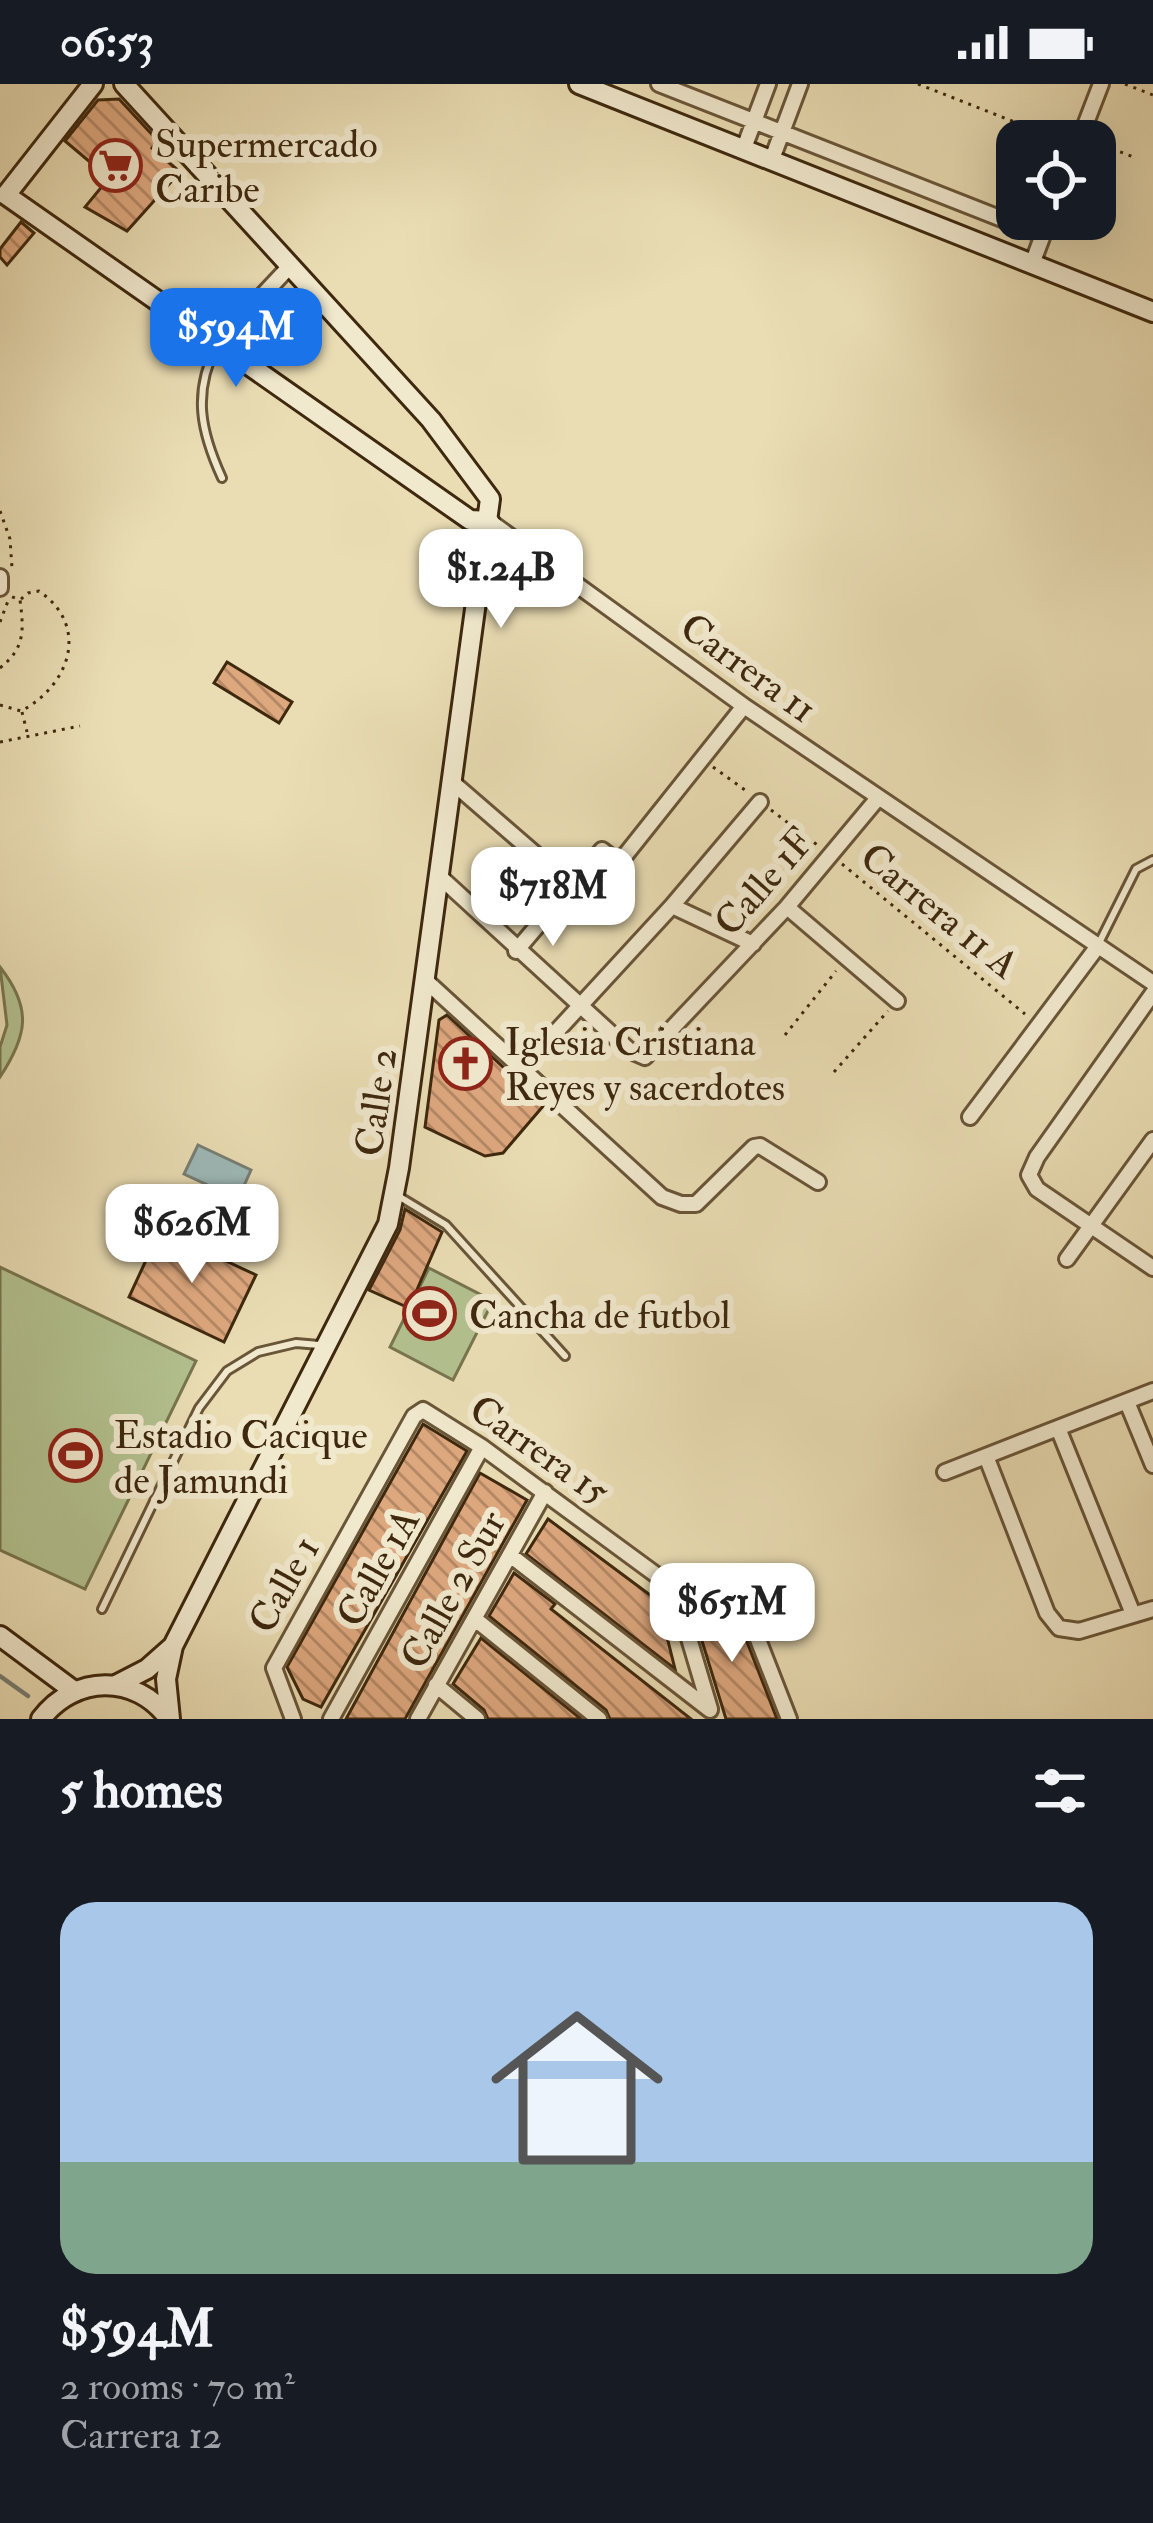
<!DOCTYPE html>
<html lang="en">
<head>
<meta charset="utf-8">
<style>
	:root { --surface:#171b24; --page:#242831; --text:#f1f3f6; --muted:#9ea1a6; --line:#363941; --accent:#1a73e8 }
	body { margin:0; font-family:"IM FELL Double Pica",serif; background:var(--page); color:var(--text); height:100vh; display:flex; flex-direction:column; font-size:45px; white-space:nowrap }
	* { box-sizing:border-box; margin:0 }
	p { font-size:39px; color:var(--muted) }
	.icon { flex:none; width:66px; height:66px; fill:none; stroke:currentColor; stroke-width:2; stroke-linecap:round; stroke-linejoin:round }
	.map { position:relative; height:1635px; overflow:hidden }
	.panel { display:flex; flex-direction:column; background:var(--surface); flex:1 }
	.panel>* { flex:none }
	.tools { position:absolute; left:996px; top:36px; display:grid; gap:24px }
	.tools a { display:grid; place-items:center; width:120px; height:120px; border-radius:24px; background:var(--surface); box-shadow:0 12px 48px #0002; font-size:60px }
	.price { position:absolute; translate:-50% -102px; padding:0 27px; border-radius:24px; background:#fff; color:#222; font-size:39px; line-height:78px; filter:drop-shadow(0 3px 6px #0008) }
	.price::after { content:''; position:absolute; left:50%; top:72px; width:36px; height:27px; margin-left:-18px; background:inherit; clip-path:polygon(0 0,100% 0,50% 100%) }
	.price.selected { background:var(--accent); color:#fff }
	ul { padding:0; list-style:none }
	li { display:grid; align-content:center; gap:24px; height:636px; padding:0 60px }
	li+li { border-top:3px solid var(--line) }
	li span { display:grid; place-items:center; height:372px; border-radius:36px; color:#555 }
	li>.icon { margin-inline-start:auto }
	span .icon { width:216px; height:216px; fill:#fffc; stroke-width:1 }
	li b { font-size:51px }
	h2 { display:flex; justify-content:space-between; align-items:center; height:144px; padding:0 60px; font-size:51px }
	.status { display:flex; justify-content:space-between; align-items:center; height:84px; padding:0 60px; background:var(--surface); direction:ltr }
	.status svg { height:33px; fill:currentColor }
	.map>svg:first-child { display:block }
</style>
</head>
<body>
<div class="status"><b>06:53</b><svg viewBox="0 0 49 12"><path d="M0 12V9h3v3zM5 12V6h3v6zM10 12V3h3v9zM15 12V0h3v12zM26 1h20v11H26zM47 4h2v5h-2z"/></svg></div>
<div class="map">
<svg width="1153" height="1635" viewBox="0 0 1153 1635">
	<defs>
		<pattern id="building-back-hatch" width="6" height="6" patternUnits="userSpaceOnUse" patternTransform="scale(3)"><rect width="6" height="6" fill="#dea87f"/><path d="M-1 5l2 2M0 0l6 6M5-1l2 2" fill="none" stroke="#b58966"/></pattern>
	</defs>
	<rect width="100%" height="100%" fill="#eaddb4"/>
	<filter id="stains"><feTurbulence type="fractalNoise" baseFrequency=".00167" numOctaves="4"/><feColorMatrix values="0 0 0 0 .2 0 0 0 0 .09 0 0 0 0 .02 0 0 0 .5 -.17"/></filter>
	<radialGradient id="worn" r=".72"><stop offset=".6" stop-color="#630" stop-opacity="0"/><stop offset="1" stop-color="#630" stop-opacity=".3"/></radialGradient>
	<path fill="#b3c290" stroke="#78754f" stroke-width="3" d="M0,883C33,925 27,952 0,993V963L7,941Z
		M0,1183L196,1277L85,1505L0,1466Z
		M429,1184L493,1217L453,1296L390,1263Z"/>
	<path fill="#9db9b8" stroke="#777f74" stroke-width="3" d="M198,1061L251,1086L238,1115L184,1090Z"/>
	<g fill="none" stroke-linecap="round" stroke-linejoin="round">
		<path stroke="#777f74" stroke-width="4.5" d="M0,1592L28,1612"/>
	</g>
	<path fill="url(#building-back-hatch)" stroke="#3e280e" stroke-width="3" d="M119,15L158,57L152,64L180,88L127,147L85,123L109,94L65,57L98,16Z
		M21,138L34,149L7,181L0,173V165Z
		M227,578L292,618L279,639L214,599Z
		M447,931L544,1021L503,1069L485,1072L425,1043L439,936Z
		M405,1125L442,1148L409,1224L369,1206L400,1146Z
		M160,1146L256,1191L224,1258L129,1213Z
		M423,1340L467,1367L321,1623L303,1615L287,1583Z
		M480,1389L527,1416L405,1635H346Z
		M548,1435L658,1517L675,1585L526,1470Z
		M514,1489L555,1520L551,1525L691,1635H610L606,1626L489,1532Z
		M690,1518L735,1527L777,1635H726Z
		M481,1554L581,1635H488L484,1626L453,1600Z"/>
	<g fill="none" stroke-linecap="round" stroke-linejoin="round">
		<defs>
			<path id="lane" d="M217,261C192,309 201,348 222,394
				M1098,861L1136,785L1153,776
				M395,1110L446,1141L565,1272
				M102,1525L199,1324L227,1287L258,1268L296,1259L319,1261"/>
			<path id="street" d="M659,0L1043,151
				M1079,57L1101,0
				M744,64L768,0
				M772,75L800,0
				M1032,180L1049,135
				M217,260L290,182
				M489,437L744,622L1153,899
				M0,493V504
				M452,698L571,801
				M439,792L629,966L645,973L787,823L878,714
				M672,822L753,860
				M787,823L897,917
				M516,867L602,766L619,779L744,622
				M425,896L662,1113L681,1120H696L754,1063L760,1062L818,1098
				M1153,909L1037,1073L1029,1091L1037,1105L1153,1184
				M522,985L672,822L760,718
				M970,1033L1098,862
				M1067,1175L1153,1056
				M1127,1318L1153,1381
				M1058,1344L1133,1530
				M986,1372L1047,1529L1059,1544L1079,1547L1153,1525
				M945,1388L1153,1307
				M510,1471L710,1626
				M674,1504L710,1625
				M475,1535L599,1635
				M436,1601L477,1635
				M293,1635L274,1584L414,1332L423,1326L482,1363L674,1504L743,1517L789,1635
				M331,1635L482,1363
				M418,1635L545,1408"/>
			<path id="secondary" d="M93,0L6,111L470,436L489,437
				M124,0L431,336L490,415L399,1084L388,1140L173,1562L166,1595L170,1635
				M579,0L1153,228
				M0,1552L74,1607
				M116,1601L147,1585L173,1562
				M41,1635C74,1591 136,1589 169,1635"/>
		</defs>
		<use href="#lane" stroke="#695538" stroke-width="12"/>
		<use href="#street" stroke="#695538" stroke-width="20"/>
		<use href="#secondary" stroke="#3e280e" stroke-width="24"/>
		<path stroke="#3e280e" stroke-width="3" stroke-dasharray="3 6" stroke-linecap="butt" d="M918,0L1063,57
			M1125,0L1153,11
			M1095,58L1136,74
			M1095,126L1109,132
			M0,427L10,455L12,484
			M0,538L8,517
			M0,584C25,564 24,547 20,516L10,512
			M0,621L21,627C69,602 91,543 39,507L28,509L20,516
			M22,628L27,648
			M0,658L80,642
			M713,683L749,709
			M771,726L820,763
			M842,780L1025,930
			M785,951L836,887
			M834,988L888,927"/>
		<use href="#lane" stroke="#f1e9ce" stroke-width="6"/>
		<use href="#street" stroke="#f1e9ce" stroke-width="14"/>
		<use href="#secondary" stroke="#f1e9ce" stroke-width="18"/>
	</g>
	<defs>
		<symbol id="supermarket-ring" viewBox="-11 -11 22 22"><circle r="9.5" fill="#f1e9ce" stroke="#8f2418" stroke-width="1.5"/><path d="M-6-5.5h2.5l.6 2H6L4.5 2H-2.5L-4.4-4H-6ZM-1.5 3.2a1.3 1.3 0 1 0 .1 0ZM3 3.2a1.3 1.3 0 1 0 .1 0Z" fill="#8f2418"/></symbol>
		<symbol id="church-ring" viewBox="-11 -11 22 22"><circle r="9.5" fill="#f1e9ce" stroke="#8f2418" stroke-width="1.5"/><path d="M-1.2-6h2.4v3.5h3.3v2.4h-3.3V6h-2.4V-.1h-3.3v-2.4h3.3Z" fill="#8f2418"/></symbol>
		<symbol id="stadium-ring" viewBox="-11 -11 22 22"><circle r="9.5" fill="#f1e9ce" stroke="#8f2418" stroke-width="1.5"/><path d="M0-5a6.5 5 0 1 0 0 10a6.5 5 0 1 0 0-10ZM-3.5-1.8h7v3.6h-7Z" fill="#8f2418"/></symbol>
	</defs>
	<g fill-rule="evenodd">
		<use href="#supermarket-ring" x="86" y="52" width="59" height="59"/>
		<use href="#church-ring" x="436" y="950" width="59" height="59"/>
		<use href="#stadium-ring" x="400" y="1200" width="59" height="59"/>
		<use href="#stadium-ring" x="46" y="1342" width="59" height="59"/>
	</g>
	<g text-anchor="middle" stroke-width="12" stroke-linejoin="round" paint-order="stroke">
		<g font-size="39" fill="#3e280e" stroke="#f1e9ce" text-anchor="start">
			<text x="155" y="73">Supermercado<tspan x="155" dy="45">Caribe</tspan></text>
			<text x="505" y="971">Iglesia Cristiana<tspan x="505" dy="45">Reyes y sacerdotes</tspan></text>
			<text x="469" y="1244">Cancha de futbol</text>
			<text x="114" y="1364">Estadio Cacique<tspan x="114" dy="45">de Jamundi</tspan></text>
		</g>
		<g font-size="39" fill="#3e280e" stroke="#f1e9ce">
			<text transform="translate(749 583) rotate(36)" y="14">Carrera 11</text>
			<text transform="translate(763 797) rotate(-49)" y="14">Calle 1F</text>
			<text transform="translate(940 826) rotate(39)" y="14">Carrera 11 A</text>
			<text transform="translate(375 1018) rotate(-82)" y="14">Calle 2</text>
			<text transform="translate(540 1365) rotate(35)" y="14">Carrera 15</text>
			<text transform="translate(377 1483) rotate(-61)" y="14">Calle 1A</text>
			<text transform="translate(283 1500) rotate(-61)" y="14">Calle 1</text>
			<text transform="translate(452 1505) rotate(-61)" y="14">Calle 2 Sur</text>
		</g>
	</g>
	<rect width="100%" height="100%" filter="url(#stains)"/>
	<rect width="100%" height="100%" fill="url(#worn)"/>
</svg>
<div class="tools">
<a><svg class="icon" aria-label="locate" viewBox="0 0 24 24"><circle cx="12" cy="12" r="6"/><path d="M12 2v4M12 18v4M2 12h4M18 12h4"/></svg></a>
</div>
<b class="price selected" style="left:236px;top:306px">$594M</b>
<b class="price" style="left:501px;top:547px">$1.24B</b>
<b class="price" style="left:553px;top:865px">$718M</b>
<b class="price" style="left:192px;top:1202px">$626M</b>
<b class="price" style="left:732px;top:1581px">$651M</b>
</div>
<section class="panel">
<h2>5 homes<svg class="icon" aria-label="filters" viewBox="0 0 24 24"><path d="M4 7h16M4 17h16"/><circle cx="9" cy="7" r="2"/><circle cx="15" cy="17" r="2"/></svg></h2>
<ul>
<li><span style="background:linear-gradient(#a9c7e8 70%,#7fa58c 0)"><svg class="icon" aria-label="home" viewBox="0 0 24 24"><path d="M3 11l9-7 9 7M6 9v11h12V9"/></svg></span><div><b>$594M</b><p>2 rooms · 70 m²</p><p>Carrera 12</p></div></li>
</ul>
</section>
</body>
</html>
